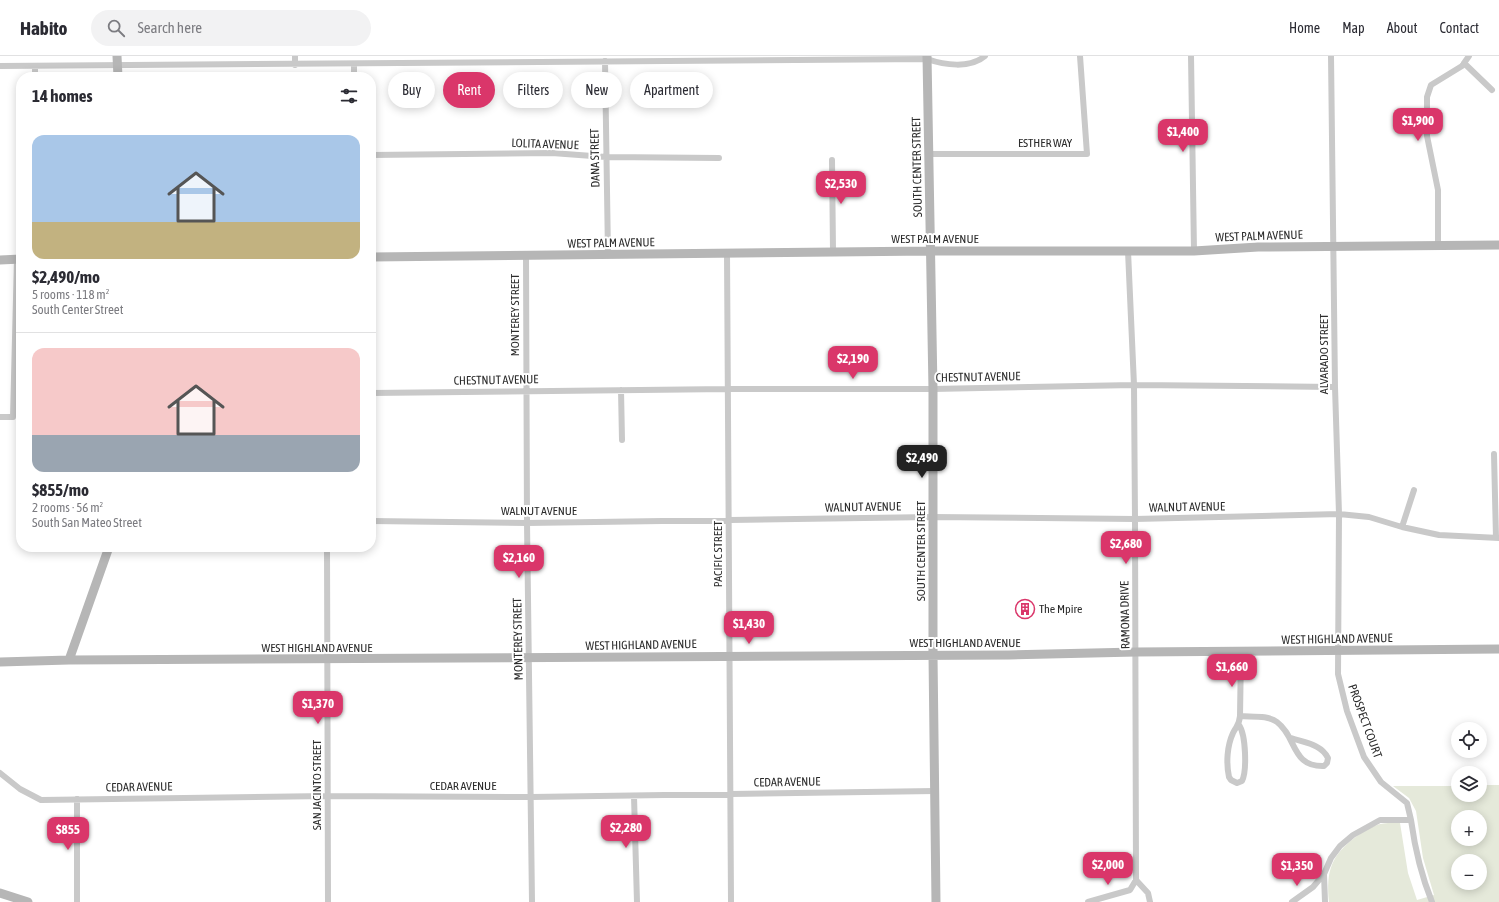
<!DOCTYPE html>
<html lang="en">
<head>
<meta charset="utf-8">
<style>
	:root { --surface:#fff; --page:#f2f2f3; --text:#2b2b33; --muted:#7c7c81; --line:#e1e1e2; --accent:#da366a }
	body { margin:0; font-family:"Asap Condensed",sans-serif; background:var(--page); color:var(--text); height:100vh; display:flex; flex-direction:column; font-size:15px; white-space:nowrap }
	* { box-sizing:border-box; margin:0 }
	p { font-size:13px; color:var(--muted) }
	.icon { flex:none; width:22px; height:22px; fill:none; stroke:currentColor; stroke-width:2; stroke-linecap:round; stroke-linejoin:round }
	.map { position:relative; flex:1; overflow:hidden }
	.sheet { position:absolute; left:16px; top:16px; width:360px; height:480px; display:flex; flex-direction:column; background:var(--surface); border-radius:16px; box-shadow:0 2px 10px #0003 }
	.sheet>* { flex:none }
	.top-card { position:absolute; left:388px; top:16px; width:380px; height:36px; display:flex; gap:8px }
	.tools { position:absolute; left:1451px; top:666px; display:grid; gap:8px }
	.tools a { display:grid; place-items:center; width:36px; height:36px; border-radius:50%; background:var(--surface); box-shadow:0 2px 10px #0003; font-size:20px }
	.price { position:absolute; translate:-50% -34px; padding:0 9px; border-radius:8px; background:var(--accent); color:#fff; font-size:13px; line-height:26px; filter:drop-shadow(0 1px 2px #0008) }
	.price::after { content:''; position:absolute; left:50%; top:24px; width:12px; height:9px; margin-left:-6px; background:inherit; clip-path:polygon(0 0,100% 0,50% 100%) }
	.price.current { background:#222; color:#fff }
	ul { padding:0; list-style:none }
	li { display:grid; align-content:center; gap:8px; height:212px; padding:0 16px }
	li+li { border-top:1px solid var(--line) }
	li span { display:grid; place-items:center; height:124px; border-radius:12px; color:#555 }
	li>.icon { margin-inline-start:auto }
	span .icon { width:72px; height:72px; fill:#fffc; stroke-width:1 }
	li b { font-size:17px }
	h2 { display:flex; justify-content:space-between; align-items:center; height:48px; padding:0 16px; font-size:17px }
	.chip { padding:0 14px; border-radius:18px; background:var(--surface); box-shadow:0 2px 10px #0003; font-size:14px; line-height:36px }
	.chip.current { background:var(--accent); color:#fff }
	header { display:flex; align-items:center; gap:24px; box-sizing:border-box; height:56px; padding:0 20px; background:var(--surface); border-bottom:1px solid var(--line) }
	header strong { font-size:19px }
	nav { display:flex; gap:22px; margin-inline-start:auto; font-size:14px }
	.search { width:280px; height:36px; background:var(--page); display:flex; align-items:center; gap:10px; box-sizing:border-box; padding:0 14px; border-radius:22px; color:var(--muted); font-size:15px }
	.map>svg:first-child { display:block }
</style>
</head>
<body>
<header>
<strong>Habito</strong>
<div class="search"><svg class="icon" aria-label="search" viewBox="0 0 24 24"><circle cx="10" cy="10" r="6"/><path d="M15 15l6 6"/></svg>Search here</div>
<nav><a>Home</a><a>Map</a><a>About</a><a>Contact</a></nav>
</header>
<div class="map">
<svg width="1499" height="846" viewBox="0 0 1499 846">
	<rect width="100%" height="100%" fill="#fff"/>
	<path fill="#e5e9da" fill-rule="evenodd" d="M1480,729H1499V846H1329C1326,815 1331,799 1357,780C1374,769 1380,766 1400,767L1408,817L1417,844L1434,839L1423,802L1416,755L1409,742L1393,730H1458V739H1480ZM1458,761H1480V783H1458ZM1458,805H1480V827H1458Z"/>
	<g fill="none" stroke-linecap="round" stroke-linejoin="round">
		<path stroke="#c9c9c9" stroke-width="6" d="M295,0V9
			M1191,0L1194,195
			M605,5L608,199
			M1464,7L1492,34
			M0,10L927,3C944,9 970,13 985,0
			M35,10V21
			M354,21V8
			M929,98H1087L1080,0
			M371,99L552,97L606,101L719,102
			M832,104L833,195
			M1438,190V134L1427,80V41L1431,29L1462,10L1469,0
			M727,197L731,846
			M526,200L527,467L532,846
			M621,334L622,384
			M371,337L728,333H933L1134,329L1335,331
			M0,361H13L17,203
			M1494,398L1496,482
			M371,465L527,467L932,461L1135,463L1339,458L1369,461L1402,471L1439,479L1499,482
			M1402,471L1414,434
			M327,491L328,846
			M1240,660C1252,661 1268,659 1277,666C1297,681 1291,711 1324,710L1327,707L1328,702C1321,688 1305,687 1291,682
			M1239,669C1246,679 1247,715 1242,725L1237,727L1231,724L1229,721C1226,707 1227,690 1233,677C1237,669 1239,670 1240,660L1241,596
			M0,717L20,733L41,744L328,740L532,741L935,735
			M634,740L637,846
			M77,743V846
			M1411,764C1415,793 1421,819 1432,846
			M1324,818L1325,846
			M1136,824L1148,837L1150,846
			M1088,846L1130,834L1136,824L1135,463L1134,329L1128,195
			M1292,846L1313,831L1324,818L1331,802L1340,790L1353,779L1380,764H1411L1407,747L1381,726L1364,701L1347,655L1338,618L1339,458L1335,331L1331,0"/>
		<path stroke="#b6b6b6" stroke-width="9" d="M117,0L118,21
			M927,0L933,333V599L936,846
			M371,201L930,195H1194L1258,191L1499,189
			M0,204L21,203
			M69,604L109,491
			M0,606L69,604L1009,599L1136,596L1499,593
			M0,837L28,846"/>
	</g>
	<defs>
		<symbol id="building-ring" viewBox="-11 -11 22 22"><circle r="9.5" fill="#fff" stroke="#da366a" stroke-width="1.5"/><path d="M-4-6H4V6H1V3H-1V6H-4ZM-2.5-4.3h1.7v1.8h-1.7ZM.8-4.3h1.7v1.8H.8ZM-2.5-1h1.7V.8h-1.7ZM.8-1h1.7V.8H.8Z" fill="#da366a"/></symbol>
	</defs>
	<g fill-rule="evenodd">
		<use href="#building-ring" x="1014" y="542" width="22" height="22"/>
	</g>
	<g text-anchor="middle" stroke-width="4" stroke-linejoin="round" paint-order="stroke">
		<g font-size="12" fill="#2c2c2c" stroke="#fff">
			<text x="1045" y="91">ESTHER WAY</text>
			<text transform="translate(545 88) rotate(2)" y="4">LOLITA AVENUE</text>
			<text transform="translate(595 102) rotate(-91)" y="4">DANA STREET</text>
			<text transform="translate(917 111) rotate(-91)" y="4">SOUTH CENTER STREET</text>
			<text transform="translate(1259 180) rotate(-2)" y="4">WEST PALM AVENUE</text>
			<text x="935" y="187">WEST PALM AVENUE</text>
			<text transform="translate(611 187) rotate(-1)" y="4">WEST PALM AVENUE</text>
			<text transform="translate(515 259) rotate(-90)" y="4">MONTEREY STREET</text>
			<text transform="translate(1324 298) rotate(-90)" y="4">ALVARADO STREET</text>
			<text transform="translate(978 321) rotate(-1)" y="4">CHESTNUT AVENUE</text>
			<text transform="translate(496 324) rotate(-1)" y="4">CHESTNUT AVENUE</text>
			<text transform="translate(863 451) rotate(-1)" y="4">WALNUT AVENUE</text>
			<text transform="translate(1187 451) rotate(-1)" y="4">WALNUT AVENUE</text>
			<text x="539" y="459">WALNUT AVENUE</text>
			<text transform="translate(921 495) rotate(-90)" y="4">SOUTH CENTER STREET</text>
			<text transform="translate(718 498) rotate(-90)" y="4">PACIFIC STREET</text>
			<text transform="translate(1125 559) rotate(-91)" y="4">RAMONA DRIVE</text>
			<text transform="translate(518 583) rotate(-91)" y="4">MONTEREY STREET</text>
			<text transform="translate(1337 583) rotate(-1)" y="4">WEST HIGHLAND AVENUE</text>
			<text x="965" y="591">WEST HIGHLAND AVENUE</text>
			<text transform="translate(641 589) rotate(-1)" y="4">WEST HIGHLAND AVENUE</text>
			<text x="317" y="596">WEST HIGHLAND AVENUE</text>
			<text transform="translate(1365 665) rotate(70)" y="4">PROSPECT COURT</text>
			<text transform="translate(787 726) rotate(-1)" y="4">CEDAR AVENUE</text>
			<text transform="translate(317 729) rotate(-90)" y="4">SAN JACINTO STREET</text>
			<text x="463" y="734">CEDAR AVENUE</text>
			<text transform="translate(139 731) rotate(-1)" y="4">CEDAR AVENUE</text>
		</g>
		<g font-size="12" fill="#2c2c2c" stroke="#fff" text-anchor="start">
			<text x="1039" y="557">The Mpire</text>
		</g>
	</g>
</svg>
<div class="tools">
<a><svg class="icon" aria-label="locate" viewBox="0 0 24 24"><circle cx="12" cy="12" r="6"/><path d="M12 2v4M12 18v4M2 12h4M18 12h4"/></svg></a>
<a><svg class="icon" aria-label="layers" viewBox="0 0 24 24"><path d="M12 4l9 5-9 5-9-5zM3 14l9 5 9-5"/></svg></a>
<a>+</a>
<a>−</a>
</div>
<b class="price" style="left:1418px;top:86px">$1,900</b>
<b class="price" style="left:1183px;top:97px">$1,400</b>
<b class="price" style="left:841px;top:149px">$2,530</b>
<b class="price" style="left:853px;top:324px">$2,190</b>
<b class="price current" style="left:922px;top:423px">$2,490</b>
<b class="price" style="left:1126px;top:509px">$2,680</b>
<b class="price" style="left:519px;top:523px">$2,160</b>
<b class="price" style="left:749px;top:589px">$1,430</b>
<b class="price" style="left:1232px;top:632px">$1,660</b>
<b class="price" style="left:318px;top:669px">$1,370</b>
<b class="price" style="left:626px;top:793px">$2,280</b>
<b class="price" style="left:68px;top:795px">$855</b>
<b class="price" style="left:1108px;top:830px">$2,000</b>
<b class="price" style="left:1297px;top:831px">$1,350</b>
<div class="top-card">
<a class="chip">Buy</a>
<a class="chip current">Rent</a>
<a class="chip">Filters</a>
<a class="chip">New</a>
<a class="chip">Apartment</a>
</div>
<section class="sheet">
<h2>14 homes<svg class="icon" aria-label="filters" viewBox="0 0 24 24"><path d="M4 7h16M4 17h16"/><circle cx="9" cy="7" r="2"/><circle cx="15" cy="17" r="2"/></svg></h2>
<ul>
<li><span style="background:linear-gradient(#a9c7e8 70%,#c2b280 0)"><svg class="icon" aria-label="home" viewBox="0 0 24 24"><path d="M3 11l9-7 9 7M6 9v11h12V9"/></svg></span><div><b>$2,490/mo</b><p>5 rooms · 118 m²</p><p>South Center Street</p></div></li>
<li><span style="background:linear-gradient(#f6c9c9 70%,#9aa5b1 0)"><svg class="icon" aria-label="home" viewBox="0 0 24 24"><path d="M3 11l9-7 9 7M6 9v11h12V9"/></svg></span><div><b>$855/mo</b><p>2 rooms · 56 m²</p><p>South San Mateo Street</p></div></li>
</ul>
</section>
</div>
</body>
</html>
